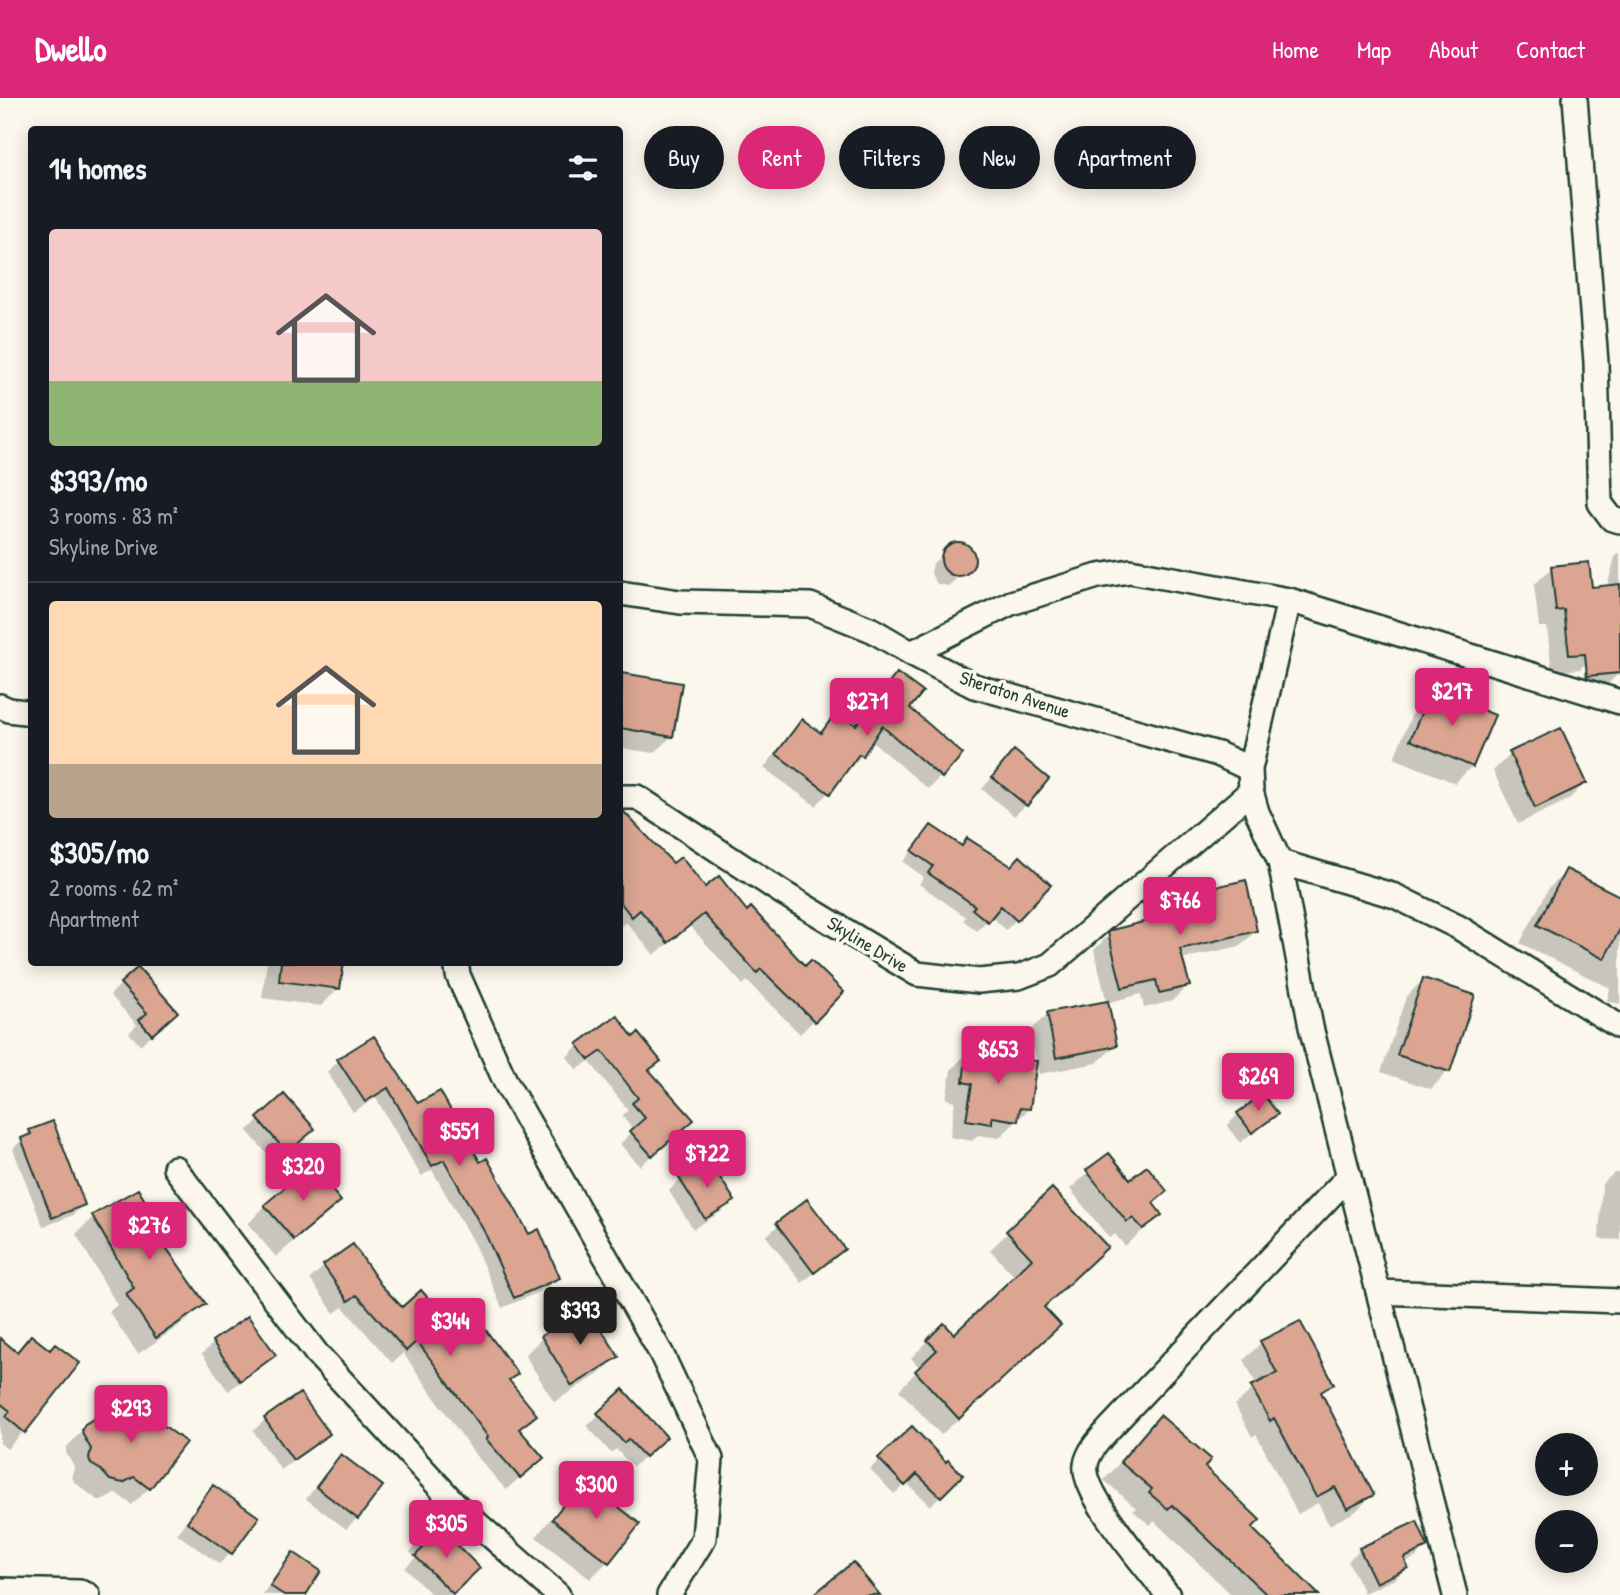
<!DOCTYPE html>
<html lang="en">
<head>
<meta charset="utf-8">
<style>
	:root { --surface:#171b24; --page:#242831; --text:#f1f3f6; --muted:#9ea1a6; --line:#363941; --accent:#db2777 }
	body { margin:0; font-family:"Patrick Hand",sans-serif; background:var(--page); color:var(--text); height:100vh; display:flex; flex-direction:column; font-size:26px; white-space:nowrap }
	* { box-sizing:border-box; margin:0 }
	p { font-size:23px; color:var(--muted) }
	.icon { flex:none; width:38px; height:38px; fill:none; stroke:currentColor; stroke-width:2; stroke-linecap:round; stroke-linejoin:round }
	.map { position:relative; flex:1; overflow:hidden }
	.sheet { position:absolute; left:28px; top:28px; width:595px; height:840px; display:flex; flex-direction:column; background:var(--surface); border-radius:7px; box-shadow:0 4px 18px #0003 }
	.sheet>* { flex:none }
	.hud { position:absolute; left:644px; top:28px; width:665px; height:63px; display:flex; gap:14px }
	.tools { position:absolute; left:1535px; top:1335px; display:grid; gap:14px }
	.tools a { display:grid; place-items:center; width:63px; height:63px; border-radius:50%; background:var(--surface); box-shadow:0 4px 18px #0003; font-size:35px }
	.price { position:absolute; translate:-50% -60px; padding:0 16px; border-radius:7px; background:var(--accent); color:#fff; font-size:23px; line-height:46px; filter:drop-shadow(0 2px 4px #0008) }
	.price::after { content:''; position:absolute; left:50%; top:42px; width:21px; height:16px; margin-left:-10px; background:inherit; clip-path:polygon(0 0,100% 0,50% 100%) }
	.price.active { background:#222; color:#fff }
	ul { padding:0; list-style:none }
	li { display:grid; align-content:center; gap:14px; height:371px; padding:0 21px }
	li+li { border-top:2px solid var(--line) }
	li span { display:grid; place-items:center; height:217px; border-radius:7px; color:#555 }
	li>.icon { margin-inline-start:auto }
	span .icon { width:126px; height:126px; fill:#fffc; stroke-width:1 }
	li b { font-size:30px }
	h2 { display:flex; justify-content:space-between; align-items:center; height:84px; padding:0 21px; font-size:30px }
	.tag { padding:0 24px; border-radius:32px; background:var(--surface); box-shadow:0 4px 18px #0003; font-size:24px; line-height:63px }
	.tag.active { background:var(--accent); color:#fff }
	header { display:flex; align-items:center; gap:42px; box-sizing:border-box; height:98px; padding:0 35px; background:var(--accent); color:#fff }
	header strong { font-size:33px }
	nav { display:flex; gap:38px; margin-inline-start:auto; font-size:24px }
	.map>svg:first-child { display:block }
</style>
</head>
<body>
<header>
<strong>Dwello</strong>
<nav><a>Home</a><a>Map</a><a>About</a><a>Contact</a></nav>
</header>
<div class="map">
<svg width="1620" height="1497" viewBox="0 0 1620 1497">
	<rect width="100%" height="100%" fill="#fbf7ec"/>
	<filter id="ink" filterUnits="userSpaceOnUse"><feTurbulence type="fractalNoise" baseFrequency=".0143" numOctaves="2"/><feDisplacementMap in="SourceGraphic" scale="14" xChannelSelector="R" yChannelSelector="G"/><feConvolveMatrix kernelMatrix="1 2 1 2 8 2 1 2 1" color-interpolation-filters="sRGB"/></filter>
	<g filter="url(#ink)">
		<path fill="#0003" d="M955,446L966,448L973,457L970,469L948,488L937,486L931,476L933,465Z
			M1620,454V574L1603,591L1580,594L1588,563L1580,571L1552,574L1547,529H1539L1534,487L1552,470L1595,534L1615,459Z
			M622,576L672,638L654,655L620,650V579Z
			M897,577L908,610L941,678L928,691L871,642L862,657L816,708L764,670L789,636L802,623L819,635L837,615L855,628Z
			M1432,593L1472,668L1455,685L1394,660L1414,611Z
			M1014,654L1026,707L1014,718L982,691Z
			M1510,656L1585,685L1568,702L1518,726L1493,673Z
			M623,716L673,767L705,791L747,815L805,871L842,894L800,936L747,883L743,887L690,828L654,857L626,824L620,829V719Z
			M931,729L960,749L967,742L1011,770L1049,787L1006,832L991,818L977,833L963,822L966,819L919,786L924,779L903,764Z
			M1566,773L1620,800V906L1607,903L1610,890L1520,845L1549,790Z
			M1198,794L1256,833L1240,848L1181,861L1188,887L1172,903L1144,910L1141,896L1106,905L1115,948L1097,965L1039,976L1030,933L1048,916L1107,905L1094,852L1109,837L1184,815L1183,810Z
			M267,864H342L339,890L321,908L262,900Z
			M1423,882L1448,973L1431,991L1381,974L1406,899Z
			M121,886L165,925L140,947L129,935L137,927L110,897Z
			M373,940L418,1008L480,1066L558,1179L546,1191L502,1210L474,1146L432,1072L421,1078L376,1000L353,1014L327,974L338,963Z
			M633,941L658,963L648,973L680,1033L640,1068L620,1046L634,1032L622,1018L628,1012L589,963L577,972L567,959L578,947Z
			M968,954L1029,1011L999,1040L978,1037L972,1043L950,1039L955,1003L946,1001L951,972Z
			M284,999L301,1042L275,1065L247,1033Z
			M1238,1016H1275L1240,1045L1227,1028Z
			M30,1033L83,1107L73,1117L43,1129L13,1051Z
			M1108,1057L1129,1084L1165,1093L1152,1107L1160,1117L1125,1148L1115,1136L1109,1140L1070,1091Z
			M1614,1075H1620V1142L1599,1141L1602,1086Z
			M680,1081L732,1103L721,1114L693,1131L669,1093Z
			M1052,1092L1042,1209V1244L941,1337L899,1292L920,1270L911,1260L928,1243L954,1238L1016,1180L990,1152Z
			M339,1103L276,1159L248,1126L265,1108Z
			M806,1104L843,1151L802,1185L766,1138Z
			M93,1119L155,1124L178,1135L164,1149L203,1206L186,1223L138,1256L109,1214L117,1207L76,1136Z
			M352,1148L380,1188L402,1212L464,1242L516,1276L508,1284L535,1316L518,1333L541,1360L506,1392L474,1355L403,1255L392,1265L343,1209L334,1215L310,1181L324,1168Z
			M586,1212L617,1259L599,1276L554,1304L525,1257L542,1240Z
			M247,1221L273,1257L262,1268L228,1293L202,1256L213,1245Z
			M31,1240L24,1333L7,1351L0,1345V1256L15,1255Z
			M1261,1245L1332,1286L1320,1297L1372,1397L1355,1414L1329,1427L1318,1405L1298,1416L1256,1336L1252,1339L1235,1307L1257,1287L1244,1262Z
			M623,1294L654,1351L633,1369L616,1351L611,1355L587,1328Z
			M300,1297L327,1336L316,1347L281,1372L253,1333L265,1322Z
			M1160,1320L1202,1369L1250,1430L1316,1497H1232L1154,1423L1150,1427L1133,1413L1136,1410L1104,1382Z
			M87,1327L149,1390L132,1407L116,1395L104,1402H98L74,1384L72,1378L74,1369L66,1355V1350Z
			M912,1331L946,1367L961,1377L930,1408L907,1385L894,1396L870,1371Z
			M341,1358L357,1420L346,1431L306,1401Z
			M584,1383L638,1426L607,1464L590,1481L536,1439L567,1401Z
			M214,1389L257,1420L231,1455L219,1466L177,1436L202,1400Z
			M436,1428L478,1470L450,1497H432L405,1470L415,1460L410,1454Z
			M1426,1448L1415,1460L1404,1465L1406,1470L1395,1481L1364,1495L1348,1463L1360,1451Z
			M293,1456L304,1497H262L282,1468Z"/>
		<path fill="#dba592" stroke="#1f3d34" stroke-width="2" d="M941 461a17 17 0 1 1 34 0a17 17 0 1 1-34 0Z
			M1589,464L1592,489L1620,486V575L1587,578L1585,556L1569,557L1564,512L1556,513L1551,468Z
			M622,575L682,585L673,639L620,630Z
			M897,575L923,594L910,610L963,656L942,680L882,628L863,658L859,656L830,696L776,656L802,621L821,635L837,613L856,627Z
			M1431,591L1495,617L1473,669L1410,642Z
			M1561,630L1587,685L1535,710L1509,654Z
			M1014,652L1049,681L1027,708L992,679Z
			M620,713H623L673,765L681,759L705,789L719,778L747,813L751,809L805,868L811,862L844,894L815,924L761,871L757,875L704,816L668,845L640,812L632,819L620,804Z
			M931,727L962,748L967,740L1011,768L1020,758L1051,787L1017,823L1001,808L988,824L972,811L975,808L928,775L933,768L912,753Z
			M1566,771L1620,798V831L1604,861L1537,827Z
			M1246,782L1257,833L1180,851L1190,888L1159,895L1156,882L1122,890L1108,835L1112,832L1201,809L1197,793Z
			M281,864H344L340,891L279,883Z
			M138,869L178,914L152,937L139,922L147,915L120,885Z
			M1423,880L1475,897L1450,974L1397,957Z
			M1108,903L1117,948L1056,960L1047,914Z
			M617,917L633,939L638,935L661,963L649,972L694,1022L652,1058L630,1033L645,1020L632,1005L638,1000L602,953L589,962L577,946Z
			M374,938L418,1005L440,993L480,1064L487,1060L529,1136L539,1131L560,1180L514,1200L485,1135L444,1062L432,1068L388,990L365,1004L337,961Z
			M967,953L1037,963L1030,1011L1020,1010L1018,1023L992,1019V1026L966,1022L972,986L963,984Z
			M284,996L315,1031L287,1055L257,1020Z
			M1263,996L1278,1016L1252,1035L1237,1015Z
			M53,1023L85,1107L52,1120L21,1040L31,1036L29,1032Z
			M1109,1055L1130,1081L1147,1068L1167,1093L1153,1105L1162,1117L1143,1131L1133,1120L1127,1124L1086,1072Z
			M709,1062L735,1103L705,1121L679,1080Z
			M311,1067L341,1103L294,1142L264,1107Z
			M1052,1090L1108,1149L1044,1209L1061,1227L959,1321L915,1273L937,1252L927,1242L944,1225L954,1236L1032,1161L1006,1133Z
			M138,1091L156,1121L169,1114L181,1135L163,1145L206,1206L156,1240L126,1196L134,1190L92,1117Z
			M807,1101L845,1151L814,1175L776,1125Z
			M353,1146L381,1187L402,1209L421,1192L464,1240L482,1227L518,1276L509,1282L537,1317L519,1331L544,1360L520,1380L486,1341L488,1339L417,1243L406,1253L357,1197L348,1203L323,1167Z
			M587,1209L619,1259L572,1288L541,1238Z
			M248,1218L276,1257L240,1283L212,1243Z
			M1300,1223L1334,1286L1321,1294L1374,1397L1347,1411L1335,1389L1316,1399L1274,1320L1270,1323L1251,1288L1277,1275L1260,1243Z
			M31,1237L50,1252L55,1246L80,1265L25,1335L6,1319L10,1313L0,1305V1240L17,1254Z
			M623,1291L667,1339L645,1359L628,1341L624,1345L597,1315Z
			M300,1295L330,1336L293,1362L264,1320Z
			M132,1304L186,1344L150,1391L134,1379L123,1385L110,1382L101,1372L91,1366L89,1360L91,1351L83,1337L82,1331L85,1326L105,1314L111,1313L117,1305L126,1312Z
			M1160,1317L1211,1361L1205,1369L1260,1422L1252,1430L1319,1497H1267L1172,1407L1168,1411L1149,1395L1152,1391L1120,1364Z
			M912,1328L946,1364L948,1362L963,1377L941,1399L917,1376L905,1388L878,1360Z
			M341,1356L383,1388L358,1421L316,1389Z
			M584,1381L640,1426L609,1465L552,1421Z
			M213,1387L259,1419L232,1456L187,1424Z
			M1417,1423L1428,1449L1404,1460L1408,1470L1376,1485L1359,1450Z
			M436,1426L480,1470L453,1496L415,1458L425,1448L420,1442Z
			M293,1454L321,1473L306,1497H284L270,1488Z
			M853,1464L880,1497H813Z"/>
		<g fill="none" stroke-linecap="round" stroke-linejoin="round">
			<defs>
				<path id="minor" d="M1575,0L1596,264L1600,405L1612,421L1620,423
					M620,495L680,504L810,507L872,532L911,555L974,588L1218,656L1250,671
					M1289,502L1250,671L1251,693L1257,714L1280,764L1311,929L1455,1497
					M911,555L1011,505L1098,478L1130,473L1289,502L1620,604
					M0,608L9,612L32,615
					M620,699H637L783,795L917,876L979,883L1019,879L1050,867L1251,693
					M1280,764L1395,798L1458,829L1620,929
					M456,864L458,877L506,985L661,1255L711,1361L704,1440L669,1497
					M175,1070L317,1256L457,1408L558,1497
					M1378,1194L1620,1203
					M0,1492L80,1494L88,1497
					M1168,1497C1149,1472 1081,1396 1086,1367C1088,1353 1100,1341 1109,1331L1349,1078"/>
			</defs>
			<use href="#minor" stroke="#1f3d34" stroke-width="28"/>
			<use href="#minor" stroke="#fbf7ec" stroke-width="23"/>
		</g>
	</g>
	<g text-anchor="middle" stroke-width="7" stroke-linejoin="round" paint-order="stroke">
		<g font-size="19" fill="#1f3d34" stroke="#fbf7ec">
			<text transform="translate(1015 596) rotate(18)" y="7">Sheraton Avenue</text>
			<text transform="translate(868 846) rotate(31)" y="7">Skyline Drive</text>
		</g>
	</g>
</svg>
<div class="tools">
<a>+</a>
<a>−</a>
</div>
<b class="price" style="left:1452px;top:630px">$217</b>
<b class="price" style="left:867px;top:640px">$271</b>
<b class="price" style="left:1180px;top:839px">$766</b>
<b class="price" style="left:998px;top:988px">$653</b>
<b class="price" style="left:1258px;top:1015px">$269</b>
<b class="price" style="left:459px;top:1070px">$551</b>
<b class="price" style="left:707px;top:1092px">$722</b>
<b class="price" style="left:303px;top:1105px">$320</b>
<b class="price" style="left:149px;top:1164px">$276</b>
<b class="price active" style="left:580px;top:1249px">$393</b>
<b class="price" style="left:450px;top:1260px">$344</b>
<b class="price" style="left:131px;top:1347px">$293</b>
<b class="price" style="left:596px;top:1423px">$300</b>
<b class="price" style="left:446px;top:1462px">$305</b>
<div class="hud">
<a class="tag">Buy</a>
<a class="tag active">Rent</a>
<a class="tag">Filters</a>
<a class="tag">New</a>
<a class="tag">Apartment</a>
</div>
<section class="sheet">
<h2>14 homes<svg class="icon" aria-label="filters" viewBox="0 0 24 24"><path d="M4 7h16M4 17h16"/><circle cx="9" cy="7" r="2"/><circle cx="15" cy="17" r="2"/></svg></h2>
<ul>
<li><span style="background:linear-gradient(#f6c9c9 70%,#8fb573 0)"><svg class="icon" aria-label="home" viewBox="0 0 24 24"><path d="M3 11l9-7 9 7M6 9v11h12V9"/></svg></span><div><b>$393/mo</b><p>3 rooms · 83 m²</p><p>Skyline Drive</p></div></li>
<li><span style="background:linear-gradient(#ffd9b3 75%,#b9a48a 0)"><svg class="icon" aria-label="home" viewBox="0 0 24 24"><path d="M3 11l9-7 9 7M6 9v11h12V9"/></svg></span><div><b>$305/mo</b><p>2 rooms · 62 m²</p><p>Apartment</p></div></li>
</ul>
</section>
</div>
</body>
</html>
